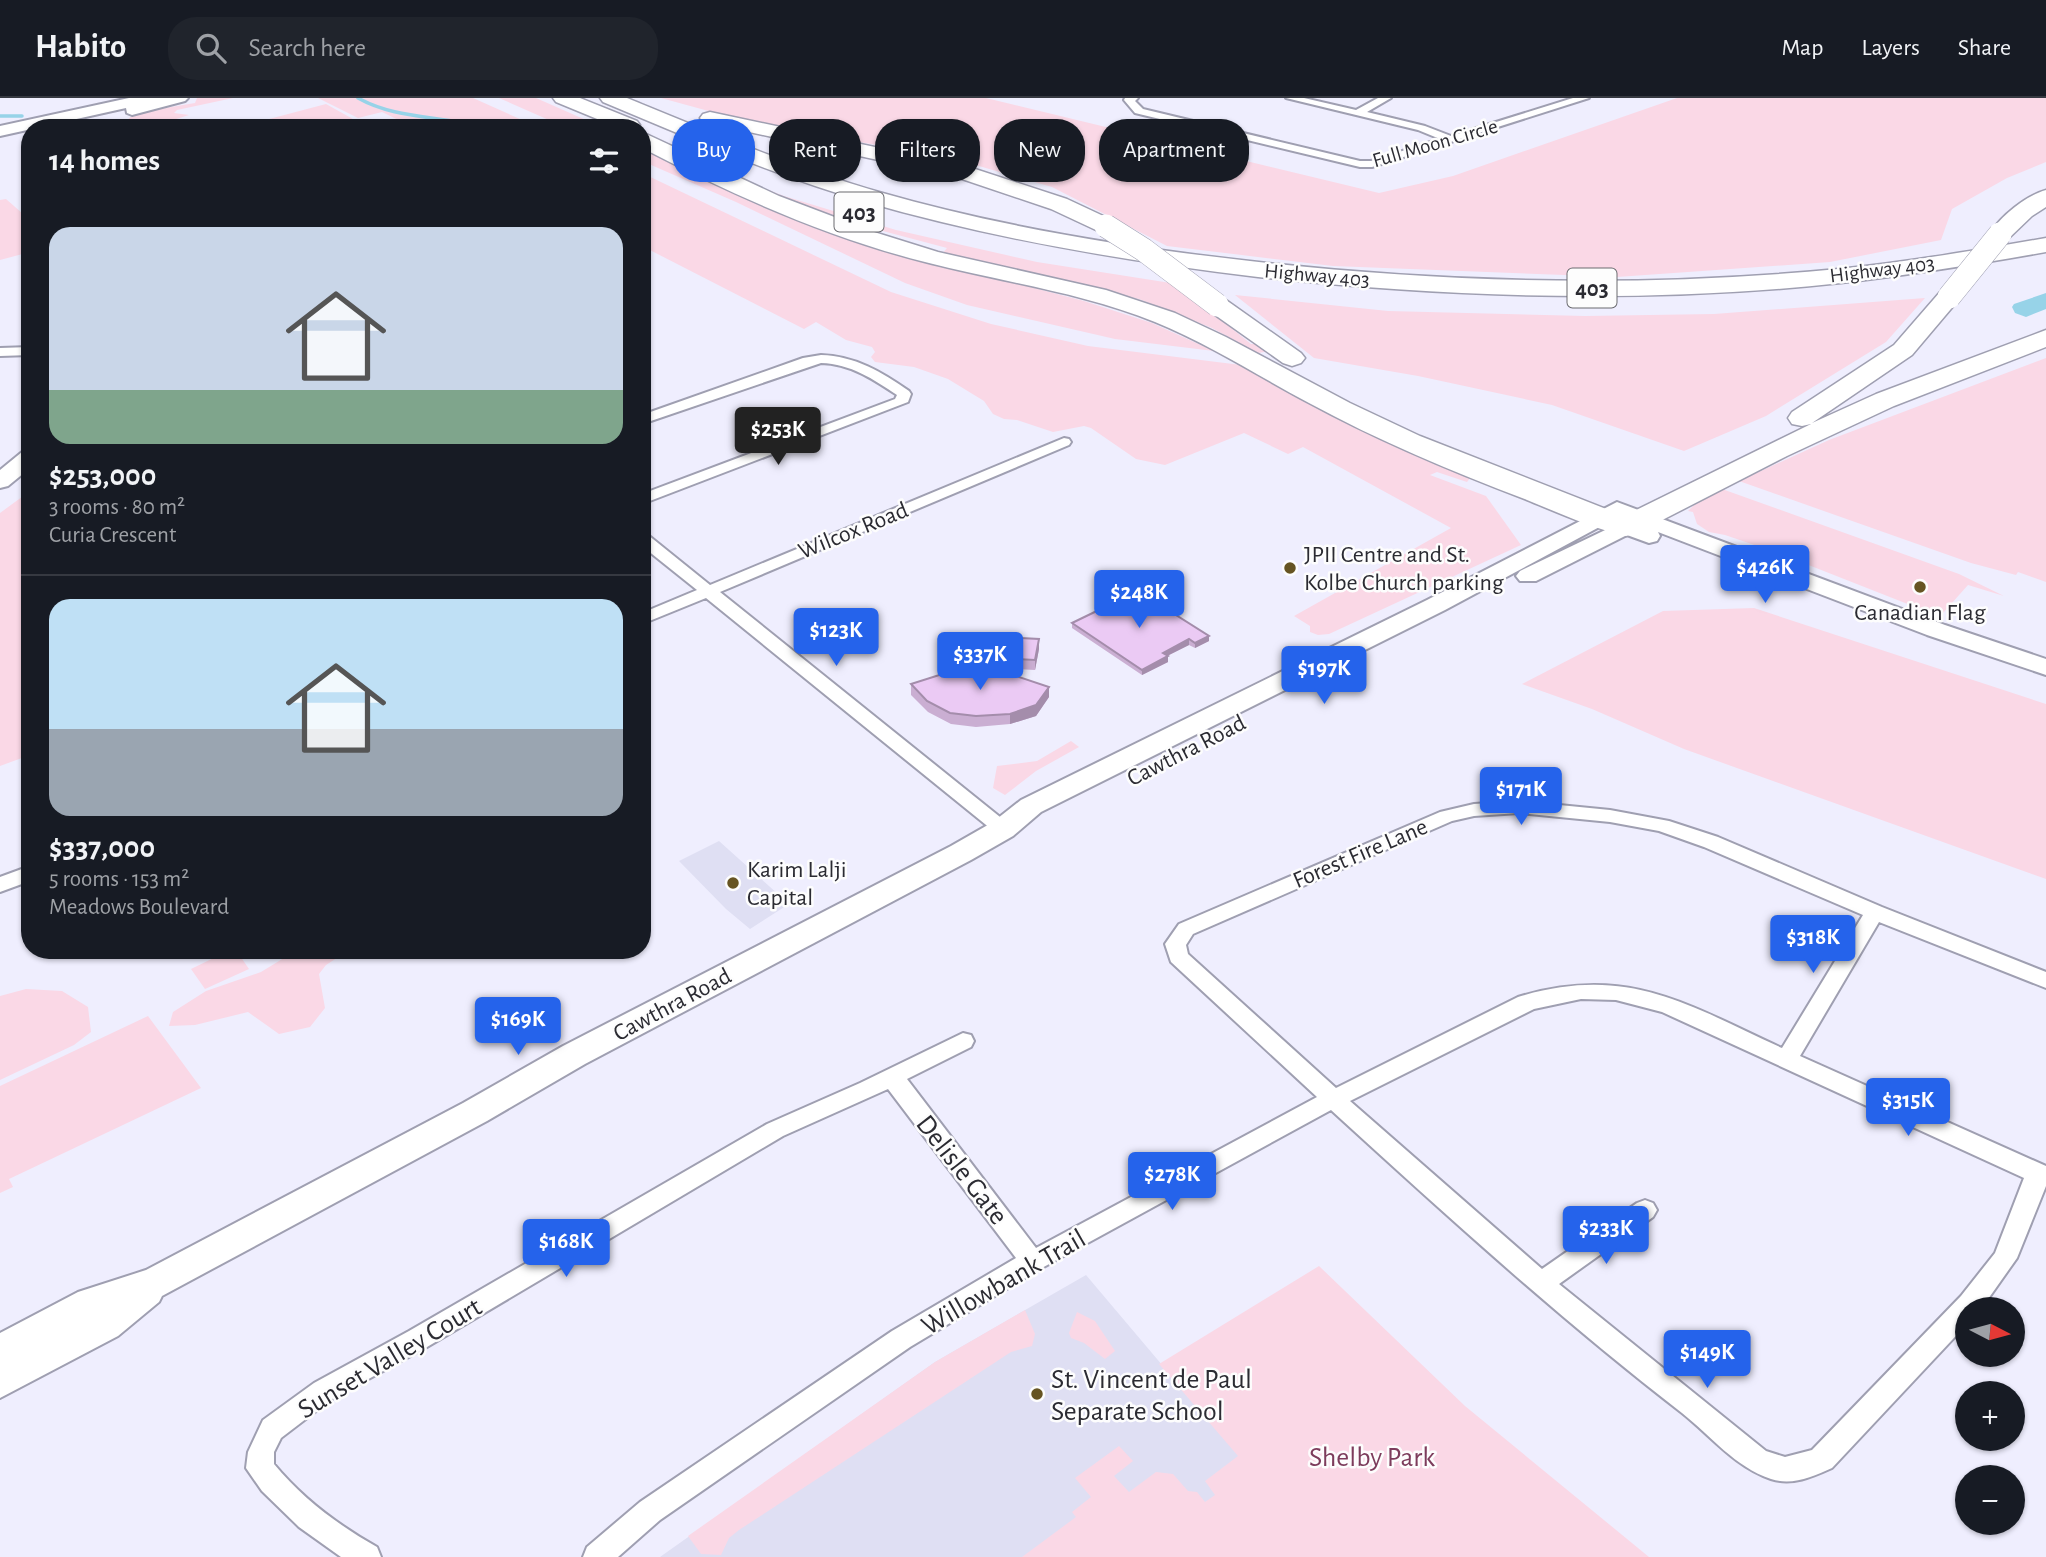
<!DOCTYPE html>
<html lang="en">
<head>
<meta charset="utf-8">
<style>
	:root { --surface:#171b24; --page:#20242c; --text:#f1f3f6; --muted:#9ea1a6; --line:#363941; --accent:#2563eb }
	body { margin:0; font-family:"Alegreya Sans",sans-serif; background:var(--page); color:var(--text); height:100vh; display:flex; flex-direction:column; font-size:26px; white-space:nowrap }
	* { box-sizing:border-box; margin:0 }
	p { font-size:23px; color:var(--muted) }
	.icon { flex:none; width:38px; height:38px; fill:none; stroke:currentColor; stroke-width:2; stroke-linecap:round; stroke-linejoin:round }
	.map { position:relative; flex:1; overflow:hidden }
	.drawer { position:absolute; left:21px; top:21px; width:630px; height:840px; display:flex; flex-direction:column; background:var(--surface); border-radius:28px; box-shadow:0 2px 5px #0004 }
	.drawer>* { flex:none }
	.hud { position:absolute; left:672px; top:21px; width:665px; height:63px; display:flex; gap:14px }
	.needle { width:46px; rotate:96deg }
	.tools { position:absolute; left:1955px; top:1199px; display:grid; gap:14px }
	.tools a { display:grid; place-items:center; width:70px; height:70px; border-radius:50%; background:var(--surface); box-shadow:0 2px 5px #0004; font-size:35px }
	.price { position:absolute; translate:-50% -60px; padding:0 16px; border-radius:7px; background:var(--accent); color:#fff; font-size:23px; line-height:46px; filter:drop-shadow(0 2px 4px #0008) }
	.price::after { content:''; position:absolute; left:50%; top:42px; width:21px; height:16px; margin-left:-10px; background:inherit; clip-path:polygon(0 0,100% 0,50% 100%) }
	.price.selected { background:#222; color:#fff }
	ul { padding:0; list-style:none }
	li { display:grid; align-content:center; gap:14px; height:371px; padding:0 28px }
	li+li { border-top:2px solid var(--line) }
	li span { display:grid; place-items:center; height:217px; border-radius:21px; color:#555 }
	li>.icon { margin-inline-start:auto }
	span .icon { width:126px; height:126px; fill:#fffc; stroke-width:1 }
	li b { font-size:30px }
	h2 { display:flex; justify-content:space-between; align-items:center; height:84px; padding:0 28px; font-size:30px }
	.chip { padding:0 24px; border-radius:28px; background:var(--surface); box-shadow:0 2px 5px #0004; font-size:24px; line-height:63px }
	.chip.selected { background:var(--accent); color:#fff }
	header { display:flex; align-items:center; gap:42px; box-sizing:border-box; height:98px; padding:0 35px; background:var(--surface); border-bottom:2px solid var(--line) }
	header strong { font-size:33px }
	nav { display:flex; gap:38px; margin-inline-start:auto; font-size:24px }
	.search { width:490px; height:63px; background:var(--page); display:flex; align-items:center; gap:18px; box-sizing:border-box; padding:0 24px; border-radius:28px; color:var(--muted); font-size:26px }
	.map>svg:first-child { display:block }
</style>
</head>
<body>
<header>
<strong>Habito</strong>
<div class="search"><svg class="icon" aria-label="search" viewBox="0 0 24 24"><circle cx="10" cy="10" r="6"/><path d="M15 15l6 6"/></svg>Search here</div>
<nav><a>Map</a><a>Layers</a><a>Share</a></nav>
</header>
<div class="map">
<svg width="2046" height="1459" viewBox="0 0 2046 1459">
	<rect width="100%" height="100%" fill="#efeefe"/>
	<path fill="#dfdff3" d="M719,743L789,806L750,831L726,811L679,763Z
		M1086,1177L1278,1404L1209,1459H660L935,1264Z"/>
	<path fill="#fad8e6" d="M197,0H233L177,12L174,15L189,17L154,28L156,30H128L123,26L135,15L195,5Z
		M318,0H473L540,30H415L382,14L358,20Z
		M499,0H536L604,30H567Z
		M661,0H986L1379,95L1453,78L1677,0H2046V64L2007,80L1952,111L1941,142L1830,164L1617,179L1333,168L1167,148L1052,89L951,60L756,26Z
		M326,6L353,21C327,28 279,38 254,25Z
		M642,46L774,111L847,141L1084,203L1152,225L1214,253L1115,241L967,207L905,185L736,104L642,63Z
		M642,75L891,194L991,226L1088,248L1241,267L1328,316L1399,350L1470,380L1467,384L1437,374L1430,377L1486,398L1521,447L1329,536L1318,537L1310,534V528L1294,518L1451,430L1303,349L1288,356L1244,335L1165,367L1136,361L1091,330L1084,328L1053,334L1017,322L1004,321L993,316L984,303L948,281L914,269L875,264L871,259L875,254L872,249L846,242L816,224L804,231L642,148Z
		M738,80L784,98L896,132L1037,164L1177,186L1251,246H1262L1270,253L1258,255L1212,230L1139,201L941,157L947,150L864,128L853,131Z
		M6,101L30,122V154L0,162V102Z
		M1235,197L1388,213L1585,218L1714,216L1925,200L1886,244L1766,318L1684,353L1552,307L1418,278L1314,260Z
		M2046,260V484L2018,474L2016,477L1971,465L1739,383L1829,342Z
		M1722,391L1959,476L2004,498L1968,487L1943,515L1933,516L1778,455L1725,437L1709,434L1697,426L1693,414L1688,413L1696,405Z
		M30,393V657L0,668V415Z
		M1754,510L2046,606V781L1684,651L1592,611L1522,586L1663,513Z
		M1071,643L1079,649L1036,673L1005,697L993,690L997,668L1037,663Z
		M230,852H236L249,871L205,891L191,871Z
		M297,852H342L340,858L326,867L319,876L325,910L310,929L279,936L248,914L195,927L169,928L173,914L206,893L261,874Z
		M26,891L62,893L88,909L91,934L74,947L0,982V898Z
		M148,918L201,990L9,1081L13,1089L0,1095V988Z
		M1319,1168L1465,1308L1649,1459H1022L1076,1419L1072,1414L1091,1399L1075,1380L1119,1348L1133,1363L1114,1378L1129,1394L1156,1374L1173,1376L1188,1393L1197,1394L1205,1404L1215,1397L1205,1383L1238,1358L1159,1266Z
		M1025,1212L1035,1236L1032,1248L1011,1254L739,1432L729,1440L721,1457L701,1456L688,1438L935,1264Z
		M1077,1214L1095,1223L1115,1253L1105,1261L1084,1245L1071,1240L1069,1235Z"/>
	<path fill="#97d3e8" d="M2046,195V211L2026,219L2015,215L2012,209L2014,206Z"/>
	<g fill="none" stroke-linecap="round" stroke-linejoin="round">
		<path stroke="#97d3e8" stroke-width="3.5" d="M358,0C397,22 442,17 484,30
			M0,18H22"/>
		<defs>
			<path id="street" d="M1125,0H1138L1135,3L1143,11L1360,63H1371L1440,41L1418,32L1286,0H1304L1356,12L1378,0H1391L1367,14L1425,28L1451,38L1573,0H1589L1372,69H1360L1135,15L1124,2Z
				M30,249V257L0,258V250Z
				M821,257C855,258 882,274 909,293L911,296L908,304L642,406V396L895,301L897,297C873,281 851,266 821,265L642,326V317L803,260Z
				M1064,340L1069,341L1071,344L1069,347L720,494L1010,727L1013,731L1010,735H996L706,500L642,526V515L697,492L642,448V435L648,437L710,487Z
				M1519,703L1610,712L1669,723L1718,739L1882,809L2046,874V890L1879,824L1800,958L2046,1068V1088L2017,1160L1981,1211H1967V1226L1832,1370C1812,1379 1792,1388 1771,1381C1735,1369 1711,1338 1682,1315C1559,1220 1446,1117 1331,1012L1040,1171L910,1249L660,1422L618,1459H583L587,1449L640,1404L892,1233L1016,1160L888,991L783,1038L427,1249L332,1301L281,1340L274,1354V1366C303,1401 338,1427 377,1449L381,1459H341L299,1429L262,1393L246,1370L248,1354L263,1322L314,1285L409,1233L767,1026L860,985L963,935L971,937L974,943L971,949L907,981L1036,1150L1317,999L1171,864L1165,846L1179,826L1440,714L1474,706ZM1519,715L1610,724L1659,733L1704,749L1863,817L1782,950C1686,906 1627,866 1518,899L1336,990L1188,856L1186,847L1193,836L1452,723L1474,718ZM1581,901L1616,902L1662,914L2024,1080L1995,1155L1961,1198L1812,1352L1785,1359L1766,1353L1559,1186L1653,1119L1657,1112L1653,1105L1645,1102L1637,1105L1542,1171L1350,1003L1534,911Z
				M30,768V783L0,794V779Z"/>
			<path id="secondary" d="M129,0H188L185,3L132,17L127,15L126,10L0,38V28Z
				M30,353V370L8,388L0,390V372L22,354Z
				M1617,404L1945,527L2046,561V577L1927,537L1658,434L1660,438L1657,443L1649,445L1627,437L1536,483H1520L1516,478L1520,473L1626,422L1618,419L1445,512L1041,714L1013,738L971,762L585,966L487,1023L162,1198L159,1204L118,1238L0,1300V1235L78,1194L146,1172L463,1005L563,948L951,748L993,724L1021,702L1427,502Z"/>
			<path id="highway" d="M553,0H580L637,23L640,27L638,30H619L556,4Z
				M600,0H627C710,34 793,69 879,94C1000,129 1125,149 1250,163C1445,185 1642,190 1838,171C1908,164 1977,152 2046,140V154C1978,166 1910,177 1841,185C1648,206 1451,200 1258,179C1125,163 994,141 866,104C776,78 689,40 603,4Z
				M710,14L969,69L1067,101L1114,123L1117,128L1114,133H1098L1051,111L956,79L703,24L700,20L703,16Z
				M642,34L779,98L874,134L938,154L1106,192L1175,215L1226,239L1350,305L1420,338L1624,418L1811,326L1802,328L1792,326L1788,320L1792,314L1894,247L1940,194L1949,192L1958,194L1961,199L1912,257L1812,325L1876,296L2046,232V249L1894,308L1787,358L1637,435L1626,438C1592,430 1559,415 1527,402C1453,374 1379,343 1309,305C1258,278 1209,246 1155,224C1081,194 1002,184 925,164C830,140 737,99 650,54L642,49Z
				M2046,92V109L2032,118L2008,141H1992L1989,136C2001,118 2025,98 2046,92Z
				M1217,200L1226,202L1301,255L1305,260L1301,265L1292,268L1283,265L1208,212L1205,207L1208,202Z"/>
		</defs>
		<use href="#street" stroke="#9f9fb1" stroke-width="4"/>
		<use href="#secondary" stroke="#9f9fb1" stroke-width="4"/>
		<use href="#highway" stroke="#9f9fb1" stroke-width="3"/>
		<use href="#street" fill="#fff" fill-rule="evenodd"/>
		<use href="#secondary" fill="#fff" fill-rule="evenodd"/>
		<use href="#highway" fill="#fff" fill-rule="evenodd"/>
		<defs>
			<path id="highway-bridge" d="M1106,128L1144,152L1217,207
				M1949,199L2000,136"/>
		</defs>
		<use href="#highway-bridge" stroke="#9f9fb1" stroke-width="24" stroke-linecap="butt"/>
		<use href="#highway-bridge" stroke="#fff" stroke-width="23"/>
	</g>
	<path fill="#caaed2" d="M1072,525L1209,538V543L1195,550L1189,547L1167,558L1168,564L1142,577L1072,530Z
		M1039,551L1035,572L992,570L1049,599L1036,618L1010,626L976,629L951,626L928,614L911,597V586L984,567V559Z"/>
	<path fill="#a48dab" d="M1209,538V543L1195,550V545Z
		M1039,541V551L1035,572V562Z
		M1189,541V547L1163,560V555Z
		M1168,558V564L1142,577V572Z
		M1049,589V599L1036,618L1010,626V616Z"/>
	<path fill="#ebcaf4" stroke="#a48dab" stroke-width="2" d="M1138,493L1209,538L1195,545L1189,541L1163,555L1168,558L1142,572L1072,525Z
		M986,538L1039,541L1035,562L984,559Z
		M977,565L1049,589L1036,607L1010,616L976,618L950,615L927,603L911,586Z"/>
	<g fill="#665422" stroke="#fdfdfd" stroke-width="2.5">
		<circle cx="1290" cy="470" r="7"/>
		<circle cx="1920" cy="489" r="7"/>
		<circle cx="733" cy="785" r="7"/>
		<circle cx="1037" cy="1296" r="7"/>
	</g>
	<g text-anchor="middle" stroke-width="5" stroke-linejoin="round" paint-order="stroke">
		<g font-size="21" fill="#2b2b32" stroke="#fdfdfd">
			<text transform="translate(1435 45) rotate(-16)" y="7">Full Moon Circle</text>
			<text transform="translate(1882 171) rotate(-7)" y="7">Highway 403</text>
			<text transform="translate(1317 177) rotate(5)" y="7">Highway 403</text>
		</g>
		<g fill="#fdfdfd" stroke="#6a6a6f" stroke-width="2">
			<rect x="834.5" y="94.5" width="49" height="39" rx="5"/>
			<rect x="1567.5" y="170.5" width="49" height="39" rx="5"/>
		</g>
		<g font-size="23" font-weight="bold" fill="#2b2b32">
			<text x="859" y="122">403</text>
			<text x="1592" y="198">403</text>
		</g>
		<g font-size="24" fill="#2b2b32" stroke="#fdfdfd">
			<text transform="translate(853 432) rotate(-22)" y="8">Wilcox Road</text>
			<text transform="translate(1186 652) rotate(-27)" y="8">Cawthra Road</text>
			<text transform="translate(1360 755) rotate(-23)" y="8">Forest Fire Lane</text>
			<text transform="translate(672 906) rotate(-28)" y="8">Cawthra Road</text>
		</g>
		<g font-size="24" fill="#2b2b32" stroke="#fdfdfd" text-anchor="start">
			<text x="1304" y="464">JPII Centre and St.<tspan x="1304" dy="28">Kolbe Church parking</tspan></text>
			<text x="1920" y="522" text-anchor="middle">Canadian Flag</text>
			<text x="747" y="779">Karim Lalji<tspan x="747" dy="28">Capital</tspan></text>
		</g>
		<g font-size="28" fill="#2b2b32" stroke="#fdfdfd">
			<text transform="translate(963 1071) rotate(52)" y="10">Delisle Gate</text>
			<text transform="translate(1003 1183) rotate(-30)" y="10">Willowbank Trail</text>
			<text transform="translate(389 1259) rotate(-31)" y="10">Sunset Valley Court</text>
		</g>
		<g font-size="28" fill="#2b2b32" stroke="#fdfdfd" text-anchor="start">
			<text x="1051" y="1290">St. Vincent de Paul<tspan x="1051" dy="32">Separate School</tspan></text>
		</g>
		<g font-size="28" fill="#7d3c5c" stroke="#fdfdfd">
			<text x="1372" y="1368">Shelby Park</text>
		</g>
	</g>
</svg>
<div class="tools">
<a><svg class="needle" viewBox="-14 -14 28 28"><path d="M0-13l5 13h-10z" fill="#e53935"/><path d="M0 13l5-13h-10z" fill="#9ea1a6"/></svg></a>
<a>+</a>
<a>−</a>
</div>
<b class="price selected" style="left:778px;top:369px">$253K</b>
<b class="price" style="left:1765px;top:507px">$426K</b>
<b class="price" style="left:1139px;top:532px">$248K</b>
<b class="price" style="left:836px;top:570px">$123K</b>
<b class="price" style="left:980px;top:594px">$337K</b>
<b class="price" style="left:1324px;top:608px">$197K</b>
<b class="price" style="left:1521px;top:729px">$171K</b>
<b class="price" style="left:1813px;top:877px">$318K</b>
<b class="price" style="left:518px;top:959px">$169K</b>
<b class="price" style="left:1908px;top:1040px">$315K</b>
<b class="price" style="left:1172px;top:1114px">$278K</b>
<b class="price" style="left:1606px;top:1168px">$233K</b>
<b class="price" style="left:566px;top:1181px">$168K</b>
<b class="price" style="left:1707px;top:1292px">$149K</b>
<div class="hud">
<a class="chip selected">Buy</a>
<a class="chip">Rent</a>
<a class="chip">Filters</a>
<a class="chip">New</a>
<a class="chip">Apartment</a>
</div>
<section class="drawer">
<h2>14 homes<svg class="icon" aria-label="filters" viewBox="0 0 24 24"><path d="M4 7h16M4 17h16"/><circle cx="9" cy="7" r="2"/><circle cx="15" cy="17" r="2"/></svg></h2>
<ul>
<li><span style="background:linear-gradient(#c9d6e8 75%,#7fa58c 0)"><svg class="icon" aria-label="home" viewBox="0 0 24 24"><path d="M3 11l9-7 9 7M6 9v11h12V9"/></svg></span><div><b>$253,000</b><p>3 rooms · 80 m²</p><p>Curia Crescent</p></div></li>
<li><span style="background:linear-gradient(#bfe0f5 60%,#9aa5b1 0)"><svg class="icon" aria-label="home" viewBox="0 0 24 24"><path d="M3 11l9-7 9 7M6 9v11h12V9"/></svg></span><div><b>$337,000</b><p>5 rooms · 153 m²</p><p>Meadows Boulevard</p></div></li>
</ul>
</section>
</div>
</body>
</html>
